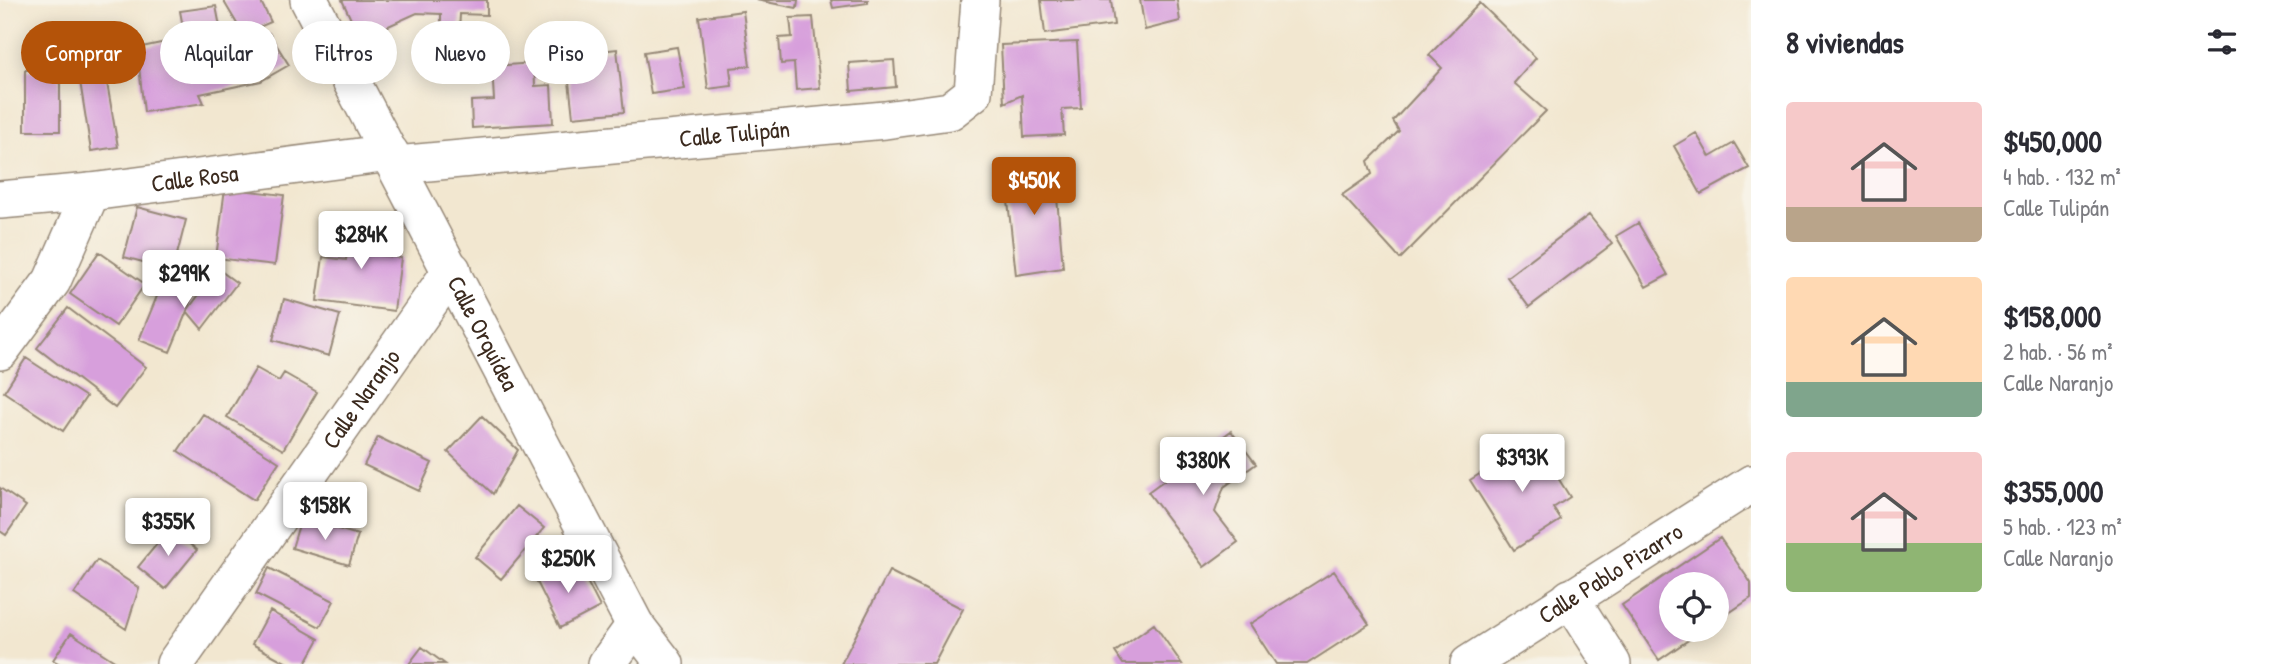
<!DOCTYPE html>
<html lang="es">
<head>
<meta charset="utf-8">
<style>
	:root { --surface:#fff; --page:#f7f7f7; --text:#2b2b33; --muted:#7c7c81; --accent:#b45309 }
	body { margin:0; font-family:"Patrick Hand",sans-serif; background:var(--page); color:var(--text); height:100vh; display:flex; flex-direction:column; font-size:26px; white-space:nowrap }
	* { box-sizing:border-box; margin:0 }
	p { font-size:23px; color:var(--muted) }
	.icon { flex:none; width:38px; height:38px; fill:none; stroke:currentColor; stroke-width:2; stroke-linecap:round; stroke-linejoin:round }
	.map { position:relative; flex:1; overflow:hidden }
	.side { display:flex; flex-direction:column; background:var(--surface); width:525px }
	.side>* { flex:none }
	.banner { position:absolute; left:21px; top:21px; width:665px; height:63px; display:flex; gap:14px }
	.controls { position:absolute; left:1659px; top:572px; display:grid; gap:14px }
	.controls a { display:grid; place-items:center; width:70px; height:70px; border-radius:50%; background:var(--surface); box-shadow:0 4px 18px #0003; font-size:35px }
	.price { position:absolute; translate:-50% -60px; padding:0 16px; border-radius:7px; background:#fff; color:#222; font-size:23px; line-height:46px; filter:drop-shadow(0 2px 4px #0008) }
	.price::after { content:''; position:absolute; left:50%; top:42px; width:21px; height:16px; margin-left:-10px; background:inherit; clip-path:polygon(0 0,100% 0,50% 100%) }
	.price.current { background:var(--accent); color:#fff }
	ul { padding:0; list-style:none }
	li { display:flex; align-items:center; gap:21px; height:175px; padding:0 35px }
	li span { display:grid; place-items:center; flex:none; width:196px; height:140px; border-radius:7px; color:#555 }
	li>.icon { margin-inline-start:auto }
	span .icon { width:84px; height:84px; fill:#fffc; stroke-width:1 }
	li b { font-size:30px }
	h2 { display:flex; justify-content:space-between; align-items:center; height:84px; padding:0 35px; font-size:30px }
	.pill { padding:0 24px; border-radius:32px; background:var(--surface); box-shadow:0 4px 18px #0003; font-size:24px; line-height:63px }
	.pill.current { background:var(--accent); color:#fff }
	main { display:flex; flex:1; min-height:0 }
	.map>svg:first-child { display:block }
</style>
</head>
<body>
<main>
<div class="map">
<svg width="1751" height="664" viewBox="0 0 1751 664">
	<rect width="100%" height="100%" fill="#f7f3e8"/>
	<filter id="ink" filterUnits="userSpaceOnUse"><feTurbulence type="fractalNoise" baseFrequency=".0143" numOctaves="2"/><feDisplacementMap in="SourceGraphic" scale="14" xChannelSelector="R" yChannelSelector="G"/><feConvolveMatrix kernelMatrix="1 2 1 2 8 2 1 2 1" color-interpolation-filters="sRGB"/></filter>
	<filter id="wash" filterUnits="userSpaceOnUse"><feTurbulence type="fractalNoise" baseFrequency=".00686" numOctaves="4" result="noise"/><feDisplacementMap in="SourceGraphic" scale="28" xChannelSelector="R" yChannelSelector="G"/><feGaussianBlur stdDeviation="1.57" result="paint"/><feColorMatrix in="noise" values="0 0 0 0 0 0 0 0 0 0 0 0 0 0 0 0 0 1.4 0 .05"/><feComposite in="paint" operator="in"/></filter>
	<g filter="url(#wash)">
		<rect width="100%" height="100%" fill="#f2e7d0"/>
		<g id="blocks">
			<path fill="#d79fdc" d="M223,0H260L271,22L243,34Z
				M342,0H487V15L460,14L459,32L441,31V14L417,13L360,39Z
				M756,0H798L797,8Z
				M831,0H868V3L833,8Z
				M1041,0H1111L1114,25L1045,34Z
				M1140,0H1177L1180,21L1145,30Z
				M1480,3L1536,58L1514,83L1546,111L1400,259L1342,195L1372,174L1368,161L1399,131L1393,121L1442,68L1429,55Z
				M216,6L227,63L249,60L242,48L269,33L289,65L261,81L200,94L204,103L144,112L137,48L185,38L180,11Z
				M743,11L750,66L730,68L732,86L708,89L699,17Z
				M813,17L820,88L796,90L794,63L781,64L779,38L792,37L790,18Z
				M1077,42L1081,108L1062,109L1064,135L1024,137L1022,95L1004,103L1001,45Z
				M677,47L685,89L651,94L644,52Z
				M617,49L624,112L573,117L566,55Z
				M894,60L896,87L851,91L849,63Z
				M534,63L535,86L551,85L553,123L472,128L471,101L494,100L492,66Z
				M25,70H60V131H25Z
				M105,71L118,147L91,151L79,75Z
				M1696,133L1710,157L1734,143L1749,168L1701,194L1674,146Z
				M1054,162L1063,268L1016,275L1004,164Z
				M225,188L284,195L275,265L216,258Z
				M137,207L186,220L173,270L124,257Z
				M352,215L382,219L378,255L401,258L394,311L317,301L323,257L346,260Z
				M1589,215L1612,244L1529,307L1507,277Z
				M1638,223L1668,275L1646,287L1616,236Z
				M99,252L145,284L116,326L70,294Z
				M218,269L237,283L202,329L187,311L170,352L139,340L162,284L192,296L187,311Z
				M284,299L340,315L329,356L273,340Z
				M68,308L146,367L115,408L37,348Z
				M26,358L86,397L63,431L4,392Z
				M256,368L279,381L284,373L317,392L283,450L227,417Z
				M203,414L279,462L254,500L178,451Z
				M482,416L518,450L493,494L448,452Z
				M1231,431L1256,464L1224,487L1215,512L1238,542L1204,567L1148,492Z
				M378,437L432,463L419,491L364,465Z
				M1534,440L1570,497L1553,508L1561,520L1514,550L1470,480Z
				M0,488L26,506L6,535L0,531Z
				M517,506L544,528L501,579L475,557Z
				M301,518L358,535L349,565L292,548Z
				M170,528L197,550L165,589L138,567Z
				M1720,538L1751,583V598L1717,621V584H1671V630H1703L1659,660L1622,605Z
				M97,560L139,588L126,629L74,594Z
				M577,562L600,607L560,628L537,582Z
				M269,568L334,601L320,627L256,594Z
				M889,571L963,609L934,664H841Z
				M1334,571L1369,624L1307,664H1276L1250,624Z
				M270,611L319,639L305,664H289L252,644Z
				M1154,624L1182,664H1123L1115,652Z
				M71,633L119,664H60L53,660Z
				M422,647L445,664H409Z"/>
		</g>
	</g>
	<g filter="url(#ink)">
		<use href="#blocks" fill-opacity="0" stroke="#968877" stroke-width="2"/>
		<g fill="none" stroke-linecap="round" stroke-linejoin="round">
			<defs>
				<g id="minor">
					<path id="s1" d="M309,0L635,625L665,664"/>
					<path id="s2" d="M396,165L885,120L950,111L973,93L980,0"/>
					<path id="s3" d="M0,200L91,192L390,153"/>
					<path d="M0,351L52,281L91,192"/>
					<path d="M1570,598L1612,664"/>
					<path id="s4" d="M175,664L452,270"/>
					<path d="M607,664L635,625"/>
					<path id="s5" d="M1469,664L1751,484"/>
				</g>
			</defs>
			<use href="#minor" stroke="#968877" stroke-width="40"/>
			<use href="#minor" stroke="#fff" stroke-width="37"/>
		</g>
	</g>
	<g text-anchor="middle" stroke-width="5" stroke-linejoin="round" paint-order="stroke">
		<g font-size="24" fill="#3b2a1e" stroke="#f7f3e8">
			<text dy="8" stroke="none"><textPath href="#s2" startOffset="340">Calle Tulipán</textPath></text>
			<text dy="8" stroke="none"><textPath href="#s3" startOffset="196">Calle Rosa</textPath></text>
			<text dy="8" stroke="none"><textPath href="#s1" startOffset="376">Calle Orquídea</textPath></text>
			<text dy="8" stroke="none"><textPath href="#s4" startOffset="324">Calle Naranjo</textPath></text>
			<text dy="8" stroke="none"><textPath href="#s5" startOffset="168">Calle Pablo Pizarro</textPath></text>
		</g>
	</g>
</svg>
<div class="controls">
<a><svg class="icon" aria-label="locate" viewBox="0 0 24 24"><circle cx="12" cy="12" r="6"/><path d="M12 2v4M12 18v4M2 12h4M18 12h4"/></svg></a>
</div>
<b class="price current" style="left:1034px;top:217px">$450K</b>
<b class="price" style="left:361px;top:271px">$284K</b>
<b class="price" style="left:184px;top:310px">$299K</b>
<b class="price" style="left:1522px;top:494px">$393K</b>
<b class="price" style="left:1203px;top:497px">$380K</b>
<b class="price" style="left:325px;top:542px">$158K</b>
<b class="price" style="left:168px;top:558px">$355K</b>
<b class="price" style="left:568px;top:595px">$250K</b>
<div class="banner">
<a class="pill current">Comprar</a>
<a class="pill">Alquilar</a>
<a class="pill">Filtros</a>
<a class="pill">Nuevo</a>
<a class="pill">Piso</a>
</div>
</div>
<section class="side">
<h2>8 viviendas<svg class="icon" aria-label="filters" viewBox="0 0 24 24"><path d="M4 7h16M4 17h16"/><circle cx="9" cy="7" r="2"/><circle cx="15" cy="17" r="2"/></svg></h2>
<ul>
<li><span style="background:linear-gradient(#f6c9c9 75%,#b9a48a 0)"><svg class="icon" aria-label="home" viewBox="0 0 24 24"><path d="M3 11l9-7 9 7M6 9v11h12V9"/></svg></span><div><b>$450,000</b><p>4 hab. · 132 m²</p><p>Calle Tulipán</p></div></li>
<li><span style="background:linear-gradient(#ffd9b3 75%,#7fa58c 0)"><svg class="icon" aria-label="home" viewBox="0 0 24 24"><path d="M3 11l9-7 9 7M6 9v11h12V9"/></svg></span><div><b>$158,000</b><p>2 hab. · 56 m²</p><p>Calle Naranjo</p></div></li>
<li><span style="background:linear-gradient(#f6c9c9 65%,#8fb573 0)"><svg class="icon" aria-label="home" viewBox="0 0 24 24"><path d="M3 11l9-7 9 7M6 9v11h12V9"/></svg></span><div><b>$355,000</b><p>5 hab. · 123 m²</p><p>Calle Naranjo</p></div></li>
</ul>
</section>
</main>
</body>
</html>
